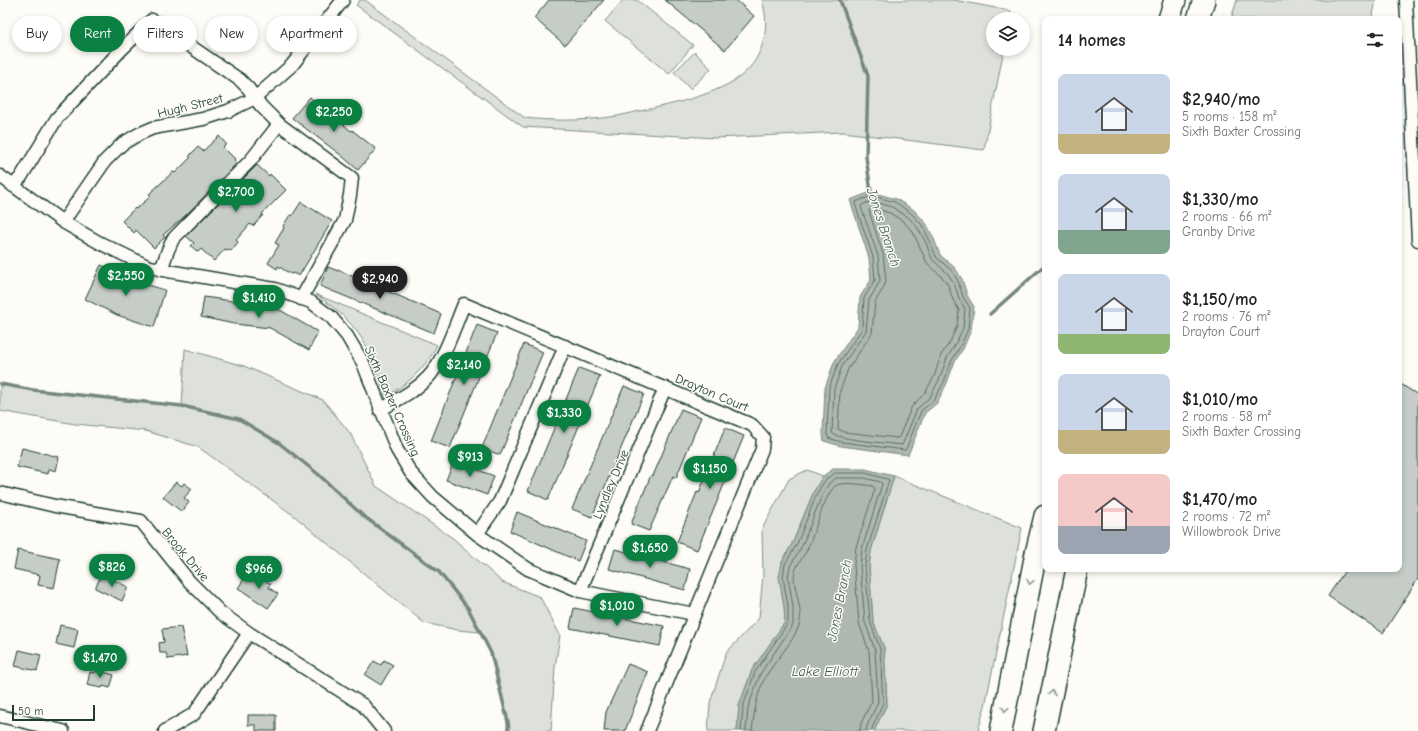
<!DOCTYPE html>
<html lang="en">
<head>
<meta charset="utf-8">
<style>
	:root { --surface:#fff; --page:#f2f2f2; --text:#222; --muted:#767676; --accent:#0b8043 }
	body { margin:0; font-family:"Comic Neue",sans-serif; background:var(--page); color:var(--text); height:100vh; display:flex; flex-direction:column; font-size:15px; white-space:nowrap }
	* { box-sizing:border-box; margin:0 }
	p { font-size:13px; color:var(--muted) }
	.icon { flex:none; width:22px; height:22px; fill:none; stroke:currentColor; stroke-width:2; stroke-linecap:round; stroke-linejoin:round }
	.map { position:relative; flex:1; overflow:hidden }
	.sheet { position:absolute; left:1042px; top:16px; width:360px; height:556px; display:flex; flex-direction:column; background:var(--surface); border-radius:8px; box-shadow:0 2px 6px #0003 }
	.sheet>* { flex:none }
	.banner { position:absolute; left:12px; top:16px; width:380px; height:36px; display:flex; gap:8px }
	.controls { position:absolute; left:986px; top:12px; display:grid; gap:8px }
	.controls a { display:grid; place-items:center; width:44px; height:44px; border-radius:50%; background:var(--surface); box-shadow:0 2px 6px #0003; font-size:20px }
	.scale { position:absolute; left:12px; bottom:10px; width:83px; box-sizing:border-box; padding-left:4px; border:2px solid #1f3d34; border-top:0; font-size:11px; line-height:14px; white-space:nowrap; color:#1f3d34; -webkit-text-stroke:3px #fdfcf7; paint-order:stroke }
	.price { position:absolute; translate:-50% -34px; padding:0 9px; border-radius:14px; background:var(--accent); color:#fff; font-size:13px; line-height:26px; filter:drop-shadow(0 1px 2px #0008) }
	.price::after { content:''; position:absolute; left:50%; top:24px; width:12px; height:9px; margin-left:-6px; background:inherit; clip-path:polygon(0 0,100% 0,50% 100%) }
	.price.on { background:#222; color:#fff }
	ul { padding:0; list-style:none }
	li { display:flex; align-items:center; gap:12px; height:100px; padding:0 16px }
	li span { display:grid; place-items:center; flex:none; width:112px; height:80px; border-radius:8px; color:#555 }
	li>.icon { margin-inline-start:auto }
	span .icon { width:48px; height:48px; fill:#fffc; stroke-width:1 }
	li b { font-size:17px }
	h2 { display:flex; justify-content:space-between; align-items:center; height:48px; padding:0 16px; font-size:17px }
	.chip { padding:0 14px; border-radius:18px; background:var(--surface); box-shadow:0 2px 6px #0003; font-size:14px; line-height:36px }
	.chip.on { background:var(--accent); color:#fff }
	.map>svg:first-child { display:block }
</style>
</head>
<body>
<div class="map">
<svg width="1418" height="731" viewBox="0 0 1418 731">
	<rect width="100%" height="100%" fill="#fdfcf7"/>
	<filter id="ink" filterUnits="userSpaceOnUse"><feTurbulence type="fractalNoise" baseFrequency=".025" numOctaves="2"/><feDisplacementMap in="SourceGraphic" scale="8" xChannelSelector="R" yChannelSelector="G"/><feConvolveMatrix kernelMatrix="1 2 1 2 8 2 1 2 1" color-interpolation-filters="sRGB"/></filter>
	<g filter="url(#ink)">
		<path fill="#dde0db" stroke="#7e8e88" d="M360,0H365L525,118C552,121 582,121 610,117C620,116 630,113 640,111C670,105 732,92 751,66C766,47 769,23 762,0H954L1011,11L1009,19H993V49H1004L984,150L843,132L716,138L523,127L356,5Z
			M623,0H637L693,45L669,74L605,21Z
			M1237,0H1376L1372,19H1231Z
			M695,52L711,69L690,89L674,72Z
			M315,294L437,345C426,368 407,385 385,397C380,381 376,364 368,349C356,326 337,308 315,294Z
			M185,349L244,366L323,400L350,433L376,486L454,539L502,582L540,597L560,635L555,667L551,731H506L508,722L491,653L480,632L458,630L424,623L293,515L198,447L146,431L75,424L0,411V384L33,390L182,406Z
			M807,470L823,476L814,491L793,542L782,562L785,622L752,670L739,706L737,731H708L710,703L726,653L759,618L763,574L762,529L789,479Z
			M894,476L1022,528L985,706L978,731H874L887,704L884,648L873,621L869,566L871,551Z"/>
		<path fill="#aeb8b1" stroke="#75877f" d="M871,192L896,199L914,210L926,223L934,239L940,255L955,268L962,279L967,295L974,307L971,330L963,349L955,361L947,383L937,403L925,413L908,455L841,446L824,441L823,433L825,388L834,362L858,327L860,297L871,280L869,258L850,200Z
			M833,469H865L894,476L871,551L869,566L873,621L884,648L887,704L874,731H737L739,706L752,670L785,622L784,607L779,577L782,562L793,542L814,491L823,476Z"/>
		<g fill="none" stroke-linecap="round" stroke-linejoin="round">
			<path stroke="#586e66" stroke-width="1" d="M872,196L895,202L911,213L922,225L930,241L936,257L952,271L958,281L963,297L970,308L968,329L960,347L952,360L944,382L934,400L921,411L906,449L905,450L842,442L828,438L827,433L829,388L838,364L862,329L864,298L875,280L873,257L855,204L856,202Z
				M872,201L892,207L908,217L918,228L926,243L932,259L948,274L954,283L959,298L965,309L963,328L955,345L947,358L939,380L930,397L917,409L903,443L902,445C888,443 839,440 832,433L834,389L842,366L866,331L869,300L880,281L878,256L861,207L862,205Z
				M872,208L890,213L904,222L913,232L927,263L943,278L948,285L953,300L959,310L957,326L950,342L941,355L934,377L925,393L912,406L899,437L898,438L844,432L838,429L840,391L848,369L872,333L875,302L884,287L886,281L883,254L869,211Z
				M741,731L743,707L755,672L788,623V606L783,577L785,564L797,544L817,493L826,479L835,473H865L887,479L889,480L867,550L865,566L870,621L880,649L883,703L871,731
				M746,731L748,708L760,674L793,625V606L788,577L790,566L802,546L822,495L830,482L836,478H864L881,482L882,484L862,549L860,566L865,622L875,650L878,702L867,726L866,731
				M752,731C754,714 757,691 766,676C775,661 792,643 798,628C805,613 794,592 794,577C795,566 802,559 807,550C814,535 824,496 835,486C841,481 866,485 873,486L875,489L856,547L854,565L859,623L869,651L872,701L861,723L860,731"/>
			<path stroke="#75877f" stroke-width="3.5" d="M840,0L868,76L866,157L871,192
				M990,314L1045,265
				M0,384L33,390L182,406L239,419L279,443L318,474L362,515L439,572L468,608L491,653L508,722L509,731"/>
		</g>
		<path fill="#c6cdc7" stroke="#1f3d34" d="M549,0H604L565,45L534,18Z
			M665,0H736L754,16L725,50Z
			M310,97L322,108L323,107L351,131L352,130L376,149L358,170L342,156L292,118Z
			M219,136L226,144L223,147L235,159L234,160L237,163L186,215L163,235L165,237L154,248L136,230L134,233L122,221L135,208L136,209L151,196L149,194L173,172L175,173L190,158V155L198,147L203,151Z
			M257,165L269,176L270,174L286,190L262,214L263,215L253,226L250,224L237,239L236,240L238,242L231,251L228,249L227,250L225,249L214,261L201,249L198,252L191,246L194,243L186,236Z
			M301,202L332,221L299,276L293,273L292,274L289,273L278,266L277,269L268,263L279,245L275,243L284,228L283,226L290,215L292,216Z
			M101,265L138,282L165,290L154,327L117,315L85,299Z
			M328,267L338,271V270L441,314L434,333L320,286Z
			M204,297L253,304L258,305V306L280,310L318,332L309,350L270,328L234,324L201,317Z
			M477,325L497,333L450,448L431,441Z
			M524,344L543,352L500,455L482,448Z
			M579,368L600,376L548,500L528,491Z
			M1399,383L1418,395V579L1383,633L1328,596L1346,569H1399Z
			M624,386L644,394L592,517L572,509Z
			M681,409L701,417L676,478L673,476L649,531L631,524L651,475L653,476Z
			M725,428L744,436L697,550L677,542L697,492L699,493Z
			M22,448L59,457L56,471L49,469L48,474L17,467Z
			M454,461L494,476L487,495L446,480Z
			M176,482L182,486L184,483L192,489L184,498L189,502L182,512L163,497Z
			M517,512L586,541L578,561L510,531Z
			M615,549L690,569L685,590L609,569Z
			M18,550L60,559L54,588L38,585L40,575L14,569Z
			M102,574L128,587L122,601L95,588Z
			M257,575L271,584L268,587L278,594L268,608L238,588L246,576L253,581Z
			M574,608L664,626L660,646L570,628Z
			M60,625L78,629L74,648L56,644Z
			M181,627L187,656L168,659L166,653H160L159,643L164,642L162,629Z
			M19,650L41,655L37,671L15,666Z
			M384,660L393,665L381,685L365,675L374,661L381,665Z
			M628,664L648,672L625,731H604L606,712Z
			M96,670L114,675L110,688L103,686L102,688L87,685L90,672L95,673Z
			M248,715H276V731H256V725H248Z"/>
		<g fill="none" stroke-linecap="round" stroke-linejoin="round">
			<defs>
				<path id="minor" d="M1406,0L1418,240
					M0,176L63,222L100,243L147,266L168,271L275,289L311,302L331,317L347,336L363,363L397,450L411,473L433,497L477,534L528,569L580,591L694,614
					M13,186L21,177L57,118L122,49L152,20L240,80L248,88L261,106L279,124L352,178L350,195L345,220L301,299
					M63,222L105,161L122,144L139,134L153,128L203,119L228,111L255,98L292,65L343,0
					M161,270L168,250L173,239L251,160L279,124
					M380,410C396,401 420,388 431,374C446,354 454,328 464,304L752,425L763,437L762,449L647,731
					M0,493L55,506L141,521L189,581L221,613L249,633L363,705L384,731
					M477,534L500,501L565,346
					M580,591L665,388
					M0,716L63,731
					M165,731L194,714L249,633"/>
				<path id="motorway" d="M1169,19L1175,0
					M1198,19L1204,0
					M1001,731L1036,553L1045,516
					M1044,731L1077,569"/>
			</defs>
			<use href="#minor" stroke="#1f3d34" stroke-width="15"/>
			<use href="#motorway" stroke="#1f3d34" stroke-width="24"/>
			<use href="#minor" stroke="#fdfcf7" stroke-width="12"/>
			<use href="#motorway" stroke="#fdfcf7" stroke-width="21"/>
		</g>
		<defs><path id="oneway-chevron" d="M-2-3.5L2.5 0L-2 3.5" fill="none" stroke-width="1.6" stroke-linecap="round" stroke-linejoin="round"/></defs>
		<g stroke="#8e9c96">
			<use href="#oneway-chevron" transform="translate(1030 582) rotate(101)"/>
			<use href="#oneway-chevron" transform="translate(1052 693) rotate(-79)"/>
			<use href="#oneway-chevron" transform="translate(1005 709) rotate(101)"/>
		</g>
	</g>
	<g text-anchor="middle" stroke-width="3" stroke-linejoin="round" paint-order="stroke">
		<g font-size="13" fill="#1f3d34" stroke="#fdfcf7">
			<text transform="translate(190 105) rotate(-14)" y="5">Hugh Street</text>
			<text transform="translate(712 392) rotate(23)" y="5">Drayton Court</text>
			<text transform="translate(393 401) rotate(66)" y="5">Sixth Baxter Crossing</text>
			<text transform="translate(610 484) rotate(-67)" y="5">Lyndley Drive</text>
			<text transform="translate(186 554) rotate(50)" y="5">Brook Drive</text>
		</g>
		<g font-size="14" font-style="italic" fill="#435c53" stroke="#fdfcf7">
			<text transform="translate(884 227) rotate(72)" y="5">Jones Branch</text>
			<text transform="translate(839 600) rotate(-79)" y="5">Jones Branch</text>
			<text x="825" y="676">Lake Elliott</text>
		</g>
	</g>
</svg>
<div class="controls">
<a><svg class="icon" aria-label="layers" viewBox="0 0 24 24"><path d="M12 4l9 5-9 5-9-5zM3 14l9 5 9-5"/></svg></a>
</div>
<div class="scale">50 m</div>
<b class="price" style="left:334px;top:133px">$2,250</b>
<b class="price" style="left:236px;top:213px">$2,700</b>
<b class="price" style="left:126px;top:297px">$2,550</b>
<b class="price on" style="left:380px;top:300px">$2,940</b>
<b class="price" style="left:259px;top:319px">$1,410</b>
<b class="price" style="left:464px;top:386px">$2,140</b>
<b class="price" style="left:564px;top:434px">$1,330</b>
<b class="price" style="left:470px;top:478px">$913</b>
<b class="price" style="left:710px;top:490px">$1,150</b>
<b class="price" style="left:650px;top:569px">$1,650</b>
<b class="price" style="left:112px;top:588px">$826</b>
<b class="price" style="left:259px;top:590px">$966</b>
<b class="price" style="left:617px;top:627px">$1,010</b>
<b class="price" style="left:100px;top:679px">$1,470</b>
<div class="banner">
<a class="chip">Buy</a>
<a class="chip on">Rent</a>
<a class="chip">Filters</a>
<a class="chip">New</a>
<a class="chip">Apartment</a>
</div>
<section class="sheet">
<h2>14 homes<svg class="icon" aria-label="filters" viewBox="0 0 24 24"><path d="M4 7h16M4 17h16"/><circle cx="9" cy="7" r="2"/><circle cx="15" cy="17" r="2"/></svg></h2>
<ul>
<li><span style="background:linear-gradient(#c9d6e8 75%,#c2b280 0)"><svg class="icon" aria-label="home" viewBox="0 0 24 24"><path d="M3 11l9-7 9 7M6 9v11h12V9"/></svg></span><div><b>$2,940/mo</b><p>5 rooms · 158 m²</p><p>Sixth Baxter Crossing</p></div></li>
<li><span style="background:linear-gradient(#c9d6e8 70%,#7fa58c 0)"><svg class="icon" aria-label="home" viewBox="0 0 24 24"><path d="M3 11l9-7 9 7M6 9v11h12V9"/></svg></span><div><b>$1,330/mo</b><p>2 rooms · 66 m²</p><p>Granby Drive</p></div></li>
<li><span style="background:linear-gradient(#c9d6e8 75%,#8fb573 0)"><svg class="icon" aria-label="home" viewBox="0 0 24 24"><path d="M3 11l9-7 9 7M6 9v11h12V9"/></svg></span><div><b>$1,150/mo</b><p>2 rooms · 76 m²</p><p>Drayton Court</p></div></li>
<li><span style="background:linear-gradient(#c9d6e8 70%,#c2b280 0)"><svg class="icon" aria-label="home" viewBox="0 0 24 24"><path d="M3 11l9-7 9 7M6 9v11h12V9"/></svg></span><div><b>$1,010/mo</b><p>2 rooms · 58 m²</p><p>Sixth Baxter Crossing</p></div></li>
<li><span style="background:linear-gradient(#f6c9c9 65%,#9aa5b1 0)"><svg class="icon" aria-label="home" viewBox="0 0 24 24"><path d="M3 11l9-7 9 7M6 9v11h12V9"/></svg></span><div><b>$1,470/mo</b><p>2 rooms · 72 m²</p><p>Willowbrook Drive</p></div></li>
</ul>
</section>
</div>
</body>
</html>
